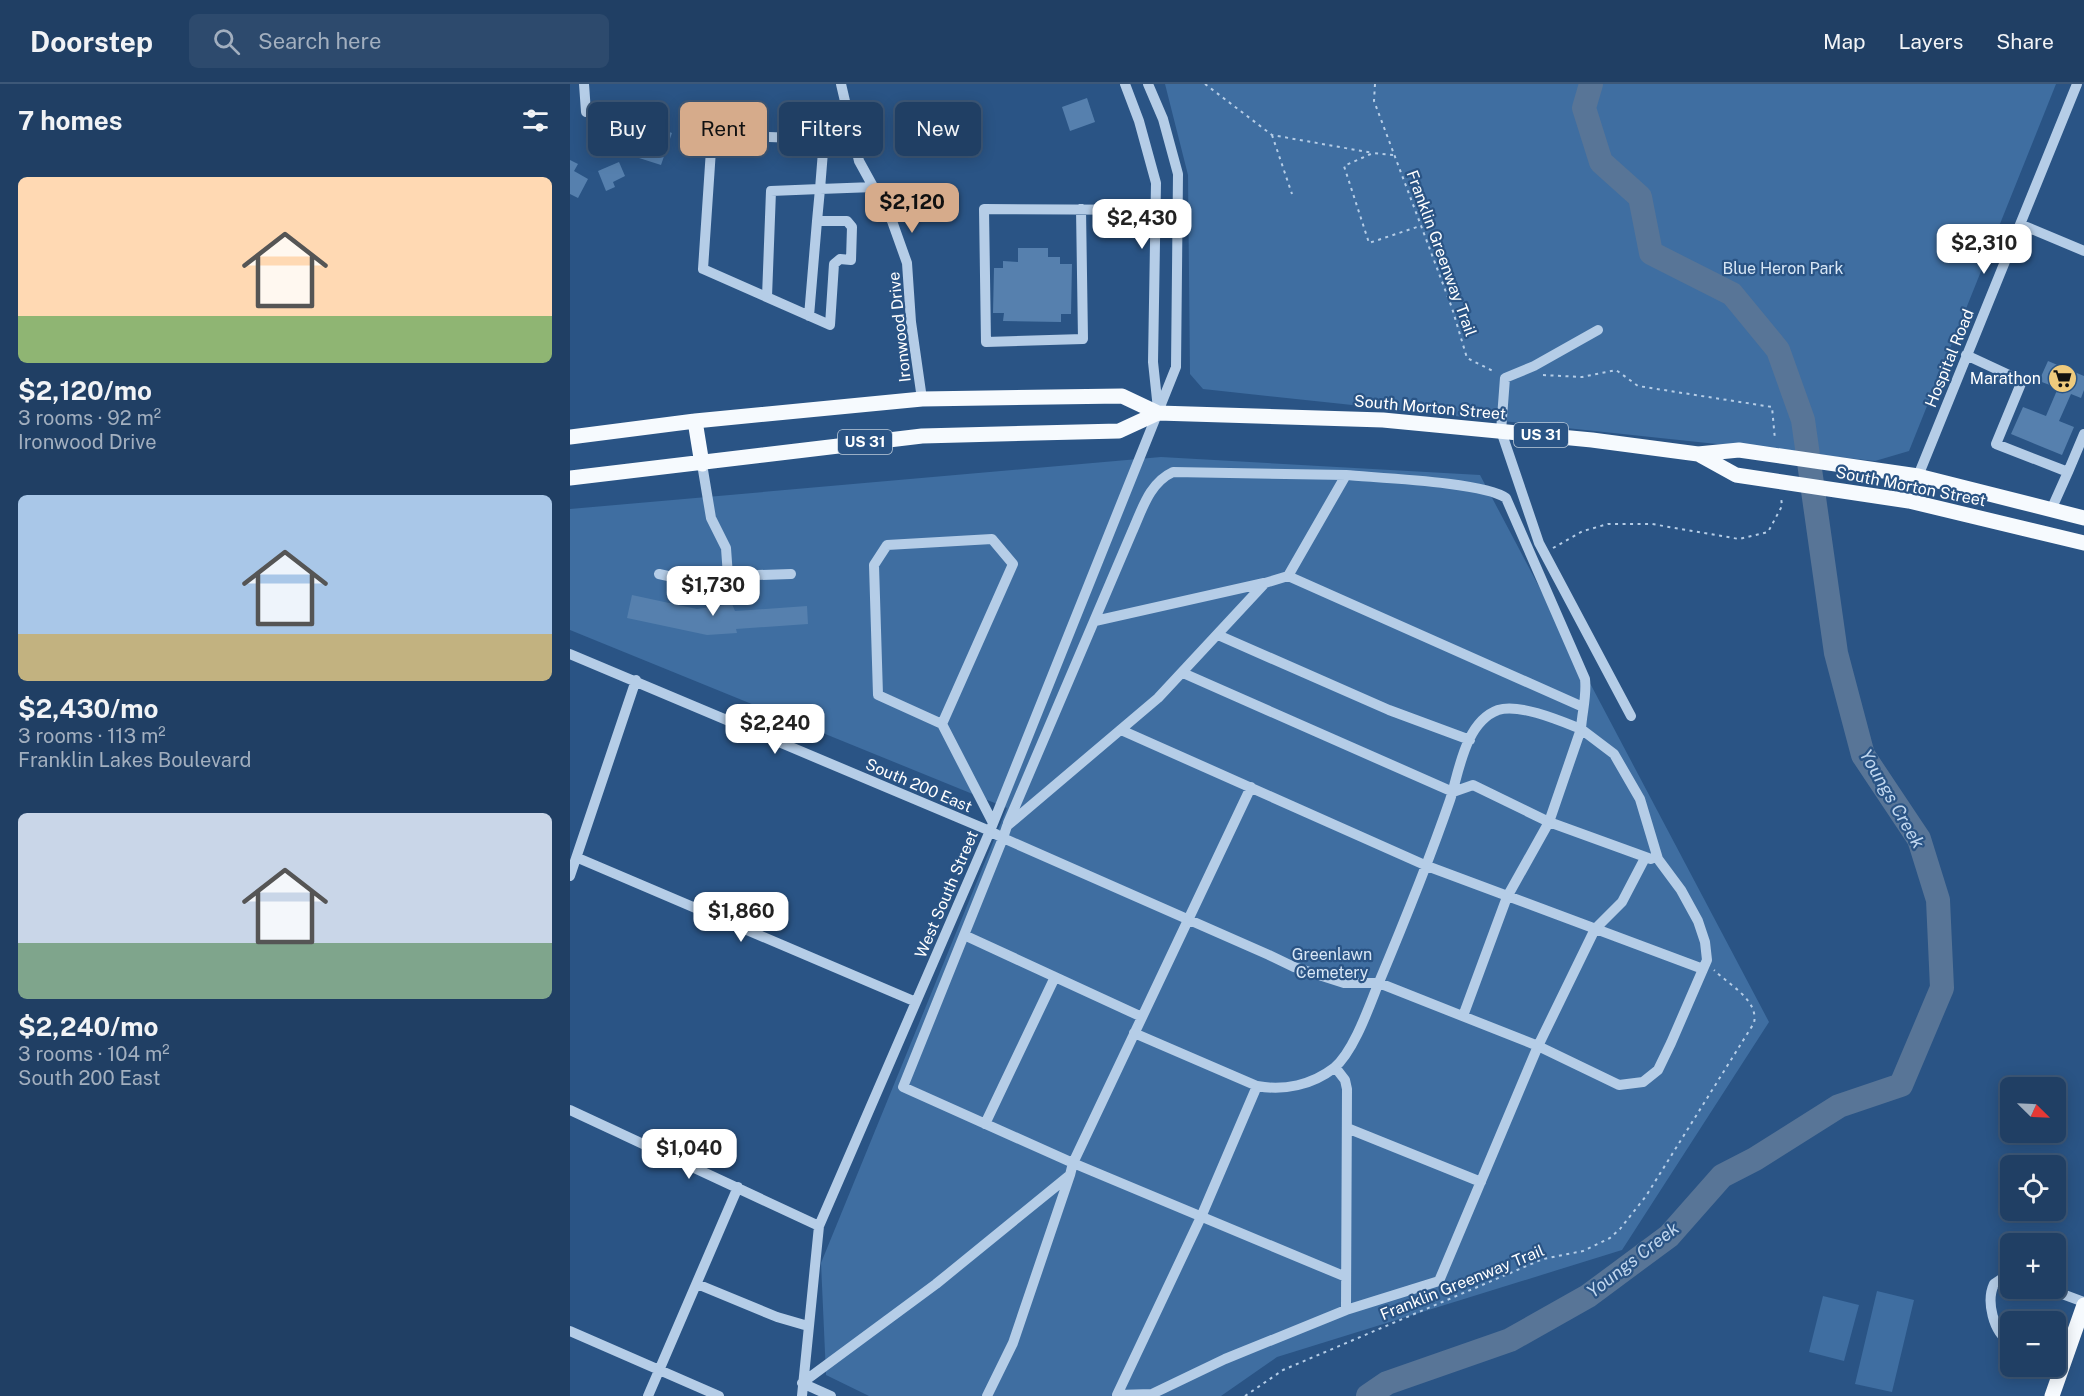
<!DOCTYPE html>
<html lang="en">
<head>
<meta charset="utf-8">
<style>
	:root { --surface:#203f64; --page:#2d4a6d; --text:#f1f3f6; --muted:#a2afbf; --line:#3d5878; --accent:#d6ab8b }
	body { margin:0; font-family:"Public Sans",sans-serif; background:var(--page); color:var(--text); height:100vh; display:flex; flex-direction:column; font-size:22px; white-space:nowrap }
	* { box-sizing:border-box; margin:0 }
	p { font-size:20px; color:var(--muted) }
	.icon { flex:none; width:33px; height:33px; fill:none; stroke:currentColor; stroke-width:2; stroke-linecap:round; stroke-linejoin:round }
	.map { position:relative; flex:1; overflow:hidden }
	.drawer { display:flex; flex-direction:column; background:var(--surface); width:570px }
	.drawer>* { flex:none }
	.top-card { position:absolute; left:18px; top:18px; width:570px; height:54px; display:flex; gap:12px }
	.needle { width:39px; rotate:114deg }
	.controls { position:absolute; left:1430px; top:993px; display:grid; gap:12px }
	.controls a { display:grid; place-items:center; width:66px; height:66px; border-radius:9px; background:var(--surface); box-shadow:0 3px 15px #0003,0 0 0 2px var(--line); font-size:30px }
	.price { position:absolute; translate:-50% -51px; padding:0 14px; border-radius:12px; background:#fff; color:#222; font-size:20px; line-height:39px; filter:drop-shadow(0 2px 3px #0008) }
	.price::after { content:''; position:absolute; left:50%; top:36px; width:18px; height:14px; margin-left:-9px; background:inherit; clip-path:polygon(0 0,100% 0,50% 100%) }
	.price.current { background:var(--accent); color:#111 }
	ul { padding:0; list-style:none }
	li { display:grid; align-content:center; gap:12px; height:318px; padding:0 18px }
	li span { display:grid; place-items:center; height:186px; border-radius:9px; color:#555 }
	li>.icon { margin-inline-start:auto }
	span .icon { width:108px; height:108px; fill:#fffc; stroke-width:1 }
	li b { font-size:26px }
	h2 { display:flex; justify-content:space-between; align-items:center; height:72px; padding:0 18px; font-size:26px }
	.pill { padding:0 21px; border-radius:9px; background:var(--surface); box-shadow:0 3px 15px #0003,0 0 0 2px var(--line); font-size:21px; line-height:54px }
	.pill.current { background:var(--accent); color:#111 }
	header { display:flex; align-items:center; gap:36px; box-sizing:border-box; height:84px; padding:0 30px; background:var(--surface); border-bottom:2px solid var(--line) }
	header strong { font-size:28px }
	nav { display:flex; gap:33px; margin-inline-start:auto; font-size:21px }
	.search { width:420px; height:54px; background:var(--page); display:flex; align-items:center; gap:15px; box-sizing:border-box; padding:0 21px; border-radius:9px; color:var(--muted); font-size:22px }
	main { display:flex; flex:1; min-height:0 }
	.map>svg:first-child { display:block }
</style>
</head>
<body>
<header>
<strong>Doorstep</strong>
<div class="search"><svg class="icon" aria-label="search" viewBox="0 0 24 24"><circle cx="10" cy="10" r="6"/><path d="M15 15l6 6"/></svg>Search here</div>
<nav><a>Map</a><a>Layers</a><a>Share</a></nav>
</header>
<main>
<section class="drawer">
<h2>7 homes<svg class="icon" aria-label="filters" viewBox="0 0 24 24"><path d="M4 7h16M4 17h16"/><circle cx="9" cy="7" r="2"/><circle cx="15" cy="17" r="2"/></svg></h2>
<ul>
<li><span style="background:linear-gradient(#ffd9b3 75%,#8fb573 0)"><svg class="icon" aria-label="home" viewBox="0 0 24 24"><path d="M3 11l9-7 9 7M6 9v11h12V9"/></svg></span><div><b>$2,120/mo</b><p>3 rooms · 92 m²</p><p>Ironwood Drive</p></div></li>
<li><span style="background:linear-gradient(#a9c7e8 75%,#c2b280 0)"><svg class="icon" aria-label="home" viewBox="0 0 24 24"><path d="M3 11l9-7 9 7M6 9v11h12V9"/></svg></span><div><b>$2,430/mo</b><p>3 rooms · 113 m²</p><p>Franklin Lakes Boulevard</p></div></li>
<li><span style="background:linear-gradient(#c9d6e8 70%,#7fa58c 0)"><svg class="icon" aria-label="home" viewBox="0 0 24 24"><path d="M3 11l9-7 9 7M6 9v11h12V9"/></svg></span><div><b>$2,240/mo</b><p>3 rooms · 104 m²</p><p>South 200 East</p></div></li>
</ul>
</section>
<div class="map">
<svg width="1514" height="1312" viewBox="0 0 1514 1312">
	<rect width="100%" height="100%" fill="#2a5485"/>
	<path fill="#3f6ea1" d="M595,0H1486L1339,367L1305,377L633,305L620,290L618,91Z
		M591,373L910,391L1199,938L1052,1166L707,1273L651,1312H299L256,1291L251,1179L437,724L0,546V425Z
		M1307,1207L1344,1216L1322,1308L1285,1300Z
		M1253,1212L1289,1221L1274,1277L1239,1268Z"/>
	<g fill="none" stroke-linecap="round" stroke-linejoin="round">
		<path stroke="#587597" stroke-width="24" d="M798,1312L817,1299L940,1256L1018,1212L1099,1152L1152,1092L1185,1075L1269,1022L1331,1001L1372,904L1368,816L1349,755L1293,671L1266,569L1233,336L1208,266L1162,210L1081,169L1070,113L1031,78L1014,24L1021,0"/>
	</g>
	<path fill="#5680ae" d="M517,14L525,38L500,47L492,23Z
		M73,34L87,39L86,43L102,49L91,81L69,74L75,56L66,53Z
		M0,76L8,80L4,87L18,95L8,114L0,110Z
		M49,78L55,92L43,98L45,103L36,107L28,87Z
		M448,164H478V173H490V180H502L501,230H491V238L433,237L434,229H423L424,184H433V177L448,178Z
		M1478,277L1514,292V306L1511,314L1501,310L1489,337L1504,343L1492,371L1441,350L1453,323L1476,332L1488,304L1469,297Z
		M62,511L127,525L162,520L165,527L237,522L238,540L166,545L167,549L137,551L57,534Z"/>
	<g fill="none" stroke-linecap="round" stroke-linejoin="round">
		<path stroke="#b5cde7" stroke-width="2" stroke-dasharray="3 4.5" stroke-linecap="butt" d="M635,0L702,51L803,69
			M805,0L804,17L882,224L897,274L925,288
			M702,51L722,110
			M823,71L803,69L774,82L799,159L850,142
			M973,291L1012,293L1046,286L1068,302L1202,323L1205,356
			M983,464L1013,447L1038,440H1082L1169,455L1198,448L1212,422L1211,413
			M675,1312L713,1286L973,1175L1013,1167L1040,1154L1050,1145L1076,1112L1184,939C1189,916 1159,901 1144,886"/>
		<path stroke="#b5cde7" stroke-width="10" d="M14,0L16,28
			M271,0L289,77L322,137L337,179L341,238L352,315
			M555,0L569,37L586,99L583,278L588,325
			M511,125L513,255L416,258L414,125L609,126
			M1452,141L1514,167
			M197,213L201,107L250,105L247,137H277L282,143L281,176L270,175L264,180L260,241L133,185L142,51L254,55L250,105L304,103
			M239,232L247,137
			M1028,246L964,282L935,294L931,347L969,459L1061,632
			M1396,271L1452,297L1426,360L1498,388L1481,426
			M132,380L141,434L156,464L158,492L221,490
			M1498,388L1514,350
			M1348,392L1507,0
			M89,490L116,496L158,492
			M718,492L1013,623
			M525,537L694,499
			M648,551L819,626L900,656
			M0,570L420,747L433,754L699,871L724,883L774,899H809L968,962L1049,1001L1073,998L1088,986L1101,959L1137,876L1135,858L1128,837L1111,806L1088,775L1070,715L1044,670L1011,645C1012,628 1017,612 1015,595L936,414C914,398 808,394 776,391L718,492L695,499L588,614L437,742L433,754L333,1003L503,1079L776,1193
			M613,589L883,708L903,701L979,738L1081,775
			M372,640L308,611L304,481L317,461L422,455L443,480L372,640L423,739
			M551,646L857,782L1133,885
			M438,739L562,448C572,426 579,399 603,388L776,391
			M8,774L346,918
			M0,792L66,596
			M394,851L572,933
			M893,932L937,813L979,738L1011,645C991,637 949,619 928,626C895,638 889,688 880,716C858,780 833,841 807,903C798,926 783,968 764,984C742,1001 714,1007 687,1002L631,1133L547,1311L582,1310L655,1275L776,1226L869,1197L968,962L1025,845L1052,818L1075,774
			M564,949L687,1002
			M765,983L775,996L777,1005L776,1226
			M0,1026L249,1142
			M415,1040L485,893
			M777,1044L911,1098
			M1440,1194H1433L1424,1200C1416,1217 1423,1248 1440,1258
			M127,1200L207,1233L238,1242
			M1476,1204L1514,1218
			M0,1247L149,1312
			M78,1312L168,1103
			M232,1312L249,1142L420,747L606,283L608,90L593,35L578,0
			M261,1312L232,1299L366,1200L500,1091L503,1079L681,703
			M417,1312L443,1259L500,1091"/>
		<path stroke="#f6fafe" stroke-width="15" d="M125,337L132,380
			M0,353L125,337L352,315L552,312L588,329L813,336L1022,356L1128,370L1169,366L1348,392L1514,434
			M1128,370L1166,391L1339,417L1514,459
			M0,394L352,352L549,347L588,329
			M1482,1312L1514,1221"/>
	</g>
	<defs>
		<symbol id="supermarket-disc" viewBox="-11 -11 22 22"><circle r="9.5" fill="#eeca7d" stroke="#2a5485"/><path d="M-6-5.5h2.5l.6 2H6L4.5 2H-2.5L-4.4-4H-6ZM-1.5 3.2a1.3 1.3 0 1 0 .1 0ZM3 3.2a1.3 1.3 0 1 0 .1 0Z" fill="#111"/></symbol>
	</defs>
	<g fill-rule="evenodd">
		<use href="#supermarket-disc" x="1476" y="278" width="33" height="33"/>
	</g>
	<g text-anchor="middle" stroke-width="4.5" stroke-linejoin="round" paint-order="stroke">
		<g fill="#2a5485" stroke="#bfccda" stroke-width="1.5">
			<rect x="944" y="339" width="54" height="24" rx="4.5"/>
			<rect x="268" y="346" width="54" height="24" rx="4.5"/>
		</g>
		<g font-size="15" font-weight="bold" fill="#fff">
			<text x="971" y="356">US 31</text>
			<text x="295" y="363">US 31</text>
		</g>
		<g font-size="16" fill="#fff" stroke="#2a5485">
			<text transform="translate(872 169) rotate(70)" y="6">Franklin Greenway Trail</text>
			<text transform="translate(329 243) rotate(-96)" y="6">Ironwood Drive</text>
			<text transform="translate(1379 274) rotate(-68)" y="6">Hospital Road</text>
			<text transform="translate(860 323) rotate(5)" y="6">South Morton Street</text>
			<text transform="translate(1341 402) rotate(11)" y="6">South Morton Street</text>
			<text transform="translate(349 701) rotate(23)" y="6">South 200 East</text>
			<text transform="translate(376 810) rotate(-67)" y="6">West South Street</text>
			<text transform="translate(892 1198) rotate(-22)" y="6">Franklin Greenway Trail</text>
		</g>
		<g font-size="16" fill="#d8e7f6" stroke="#2a5485">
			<text x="1213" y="190">Blue Heron Park</text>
			<text x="762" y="876">Greenlawn<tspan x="762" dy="18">Cemetery</tspan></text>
		</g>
		<g font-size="16" fill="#fff" stroke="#2a5485" text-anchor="end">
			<text x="1471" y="300">Marathon</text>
		</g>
		<g font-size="18" font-style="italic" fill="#c1d7ef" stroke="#2a5485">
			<text transform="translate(1322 715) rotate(60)" y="6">Youngs Creek</text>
			<text transform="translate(1063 1176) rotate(-38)" y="6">Youngs Creek</text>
		</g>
	</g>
</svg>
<div class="controls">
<a><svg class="needle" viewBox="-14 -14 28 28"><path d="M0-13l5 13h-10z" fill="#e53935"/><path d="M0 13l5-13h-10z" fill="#a2afbf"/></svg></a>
<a><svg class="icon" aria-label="locate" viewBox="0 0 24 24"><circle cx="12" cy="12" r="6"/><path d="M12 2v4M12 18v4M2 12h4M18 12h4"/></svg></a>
<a>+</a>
<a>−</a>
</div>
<b class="price current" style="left:342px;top:150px">$2,120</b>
<b class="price" style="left:572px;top:166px">$2,430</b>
<b class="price" style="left:1414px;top:191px">$2,310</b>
<b class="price" style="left:143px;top:533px">$1,730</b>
<b class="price" style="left:205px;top:671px">$2,240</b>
<b class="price" style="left:171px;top:859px">$1,860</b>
<b class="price" style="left:119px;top:1096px">$1,040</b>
<div class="top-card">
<a class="pill">Buy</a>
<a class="pill current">Rent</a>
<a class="pill">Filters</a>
<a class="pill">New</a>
</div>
</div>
</main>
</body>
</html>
